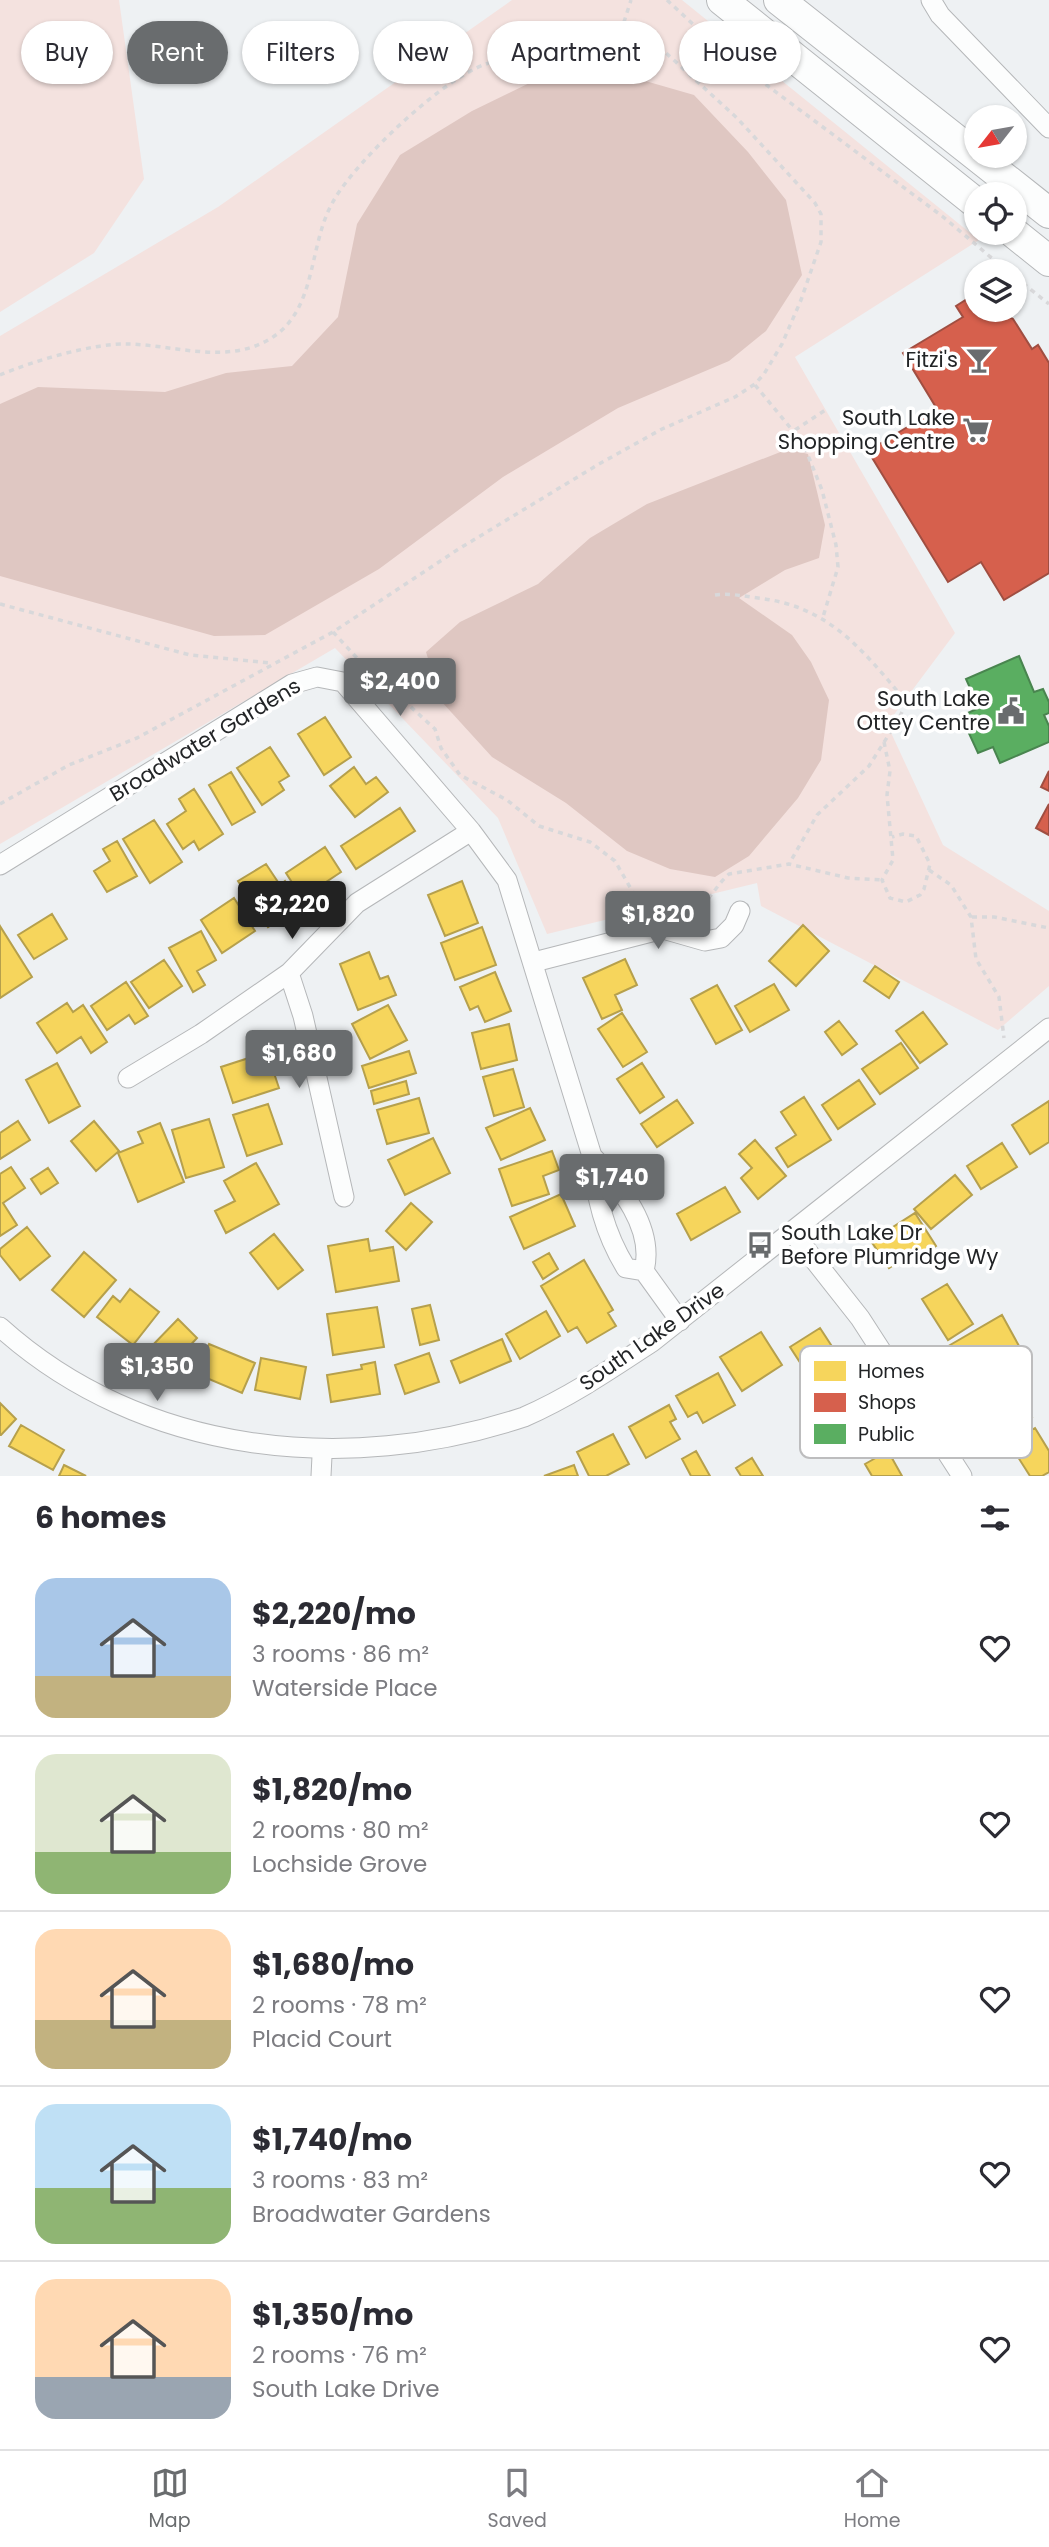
<!DOCTYPE html>
<html lang="en">
<head>
<meta charset="utf-8">
<style>
	:root { --surface:#fff; --page:#f2f2f3; --text:#2b2b33; --muted:#7c7c81; --line:#e1e1e2; --accent:#696c6e }
	body { margin:0; font-family:Poppins,sans-serif; background:var(--page); color:var(--text); height:100vh; display:flex; flex-direction:column; font-size:26px; white-space:nowrap }
	* { box-sizing:border-box; margin:0 }
	p { font-size:23px; color:var(--muted) }
	.icon { flex:none; width:38px; height:38px; fill:none; stroke:currentColor; stroke-width:2; stroke-linecap:round; stroke-linejoin:round }
	.map { position:relative; height:1476px; overflow:hidden }
	.details { display:flex; flex-direction:column; background:var(--surface); flex:1 }
	.details>* { flex:none }
	.guide { position:absolute; left:21px; top:21px; width:1008px; height:63px; display:flex; gap:14px }
	.needle { width:46px; rotate:239deg }
	.controls { position:absolute; left:964px; top:105px; display:grid; gap:14px }
	.controls a { display:grid; place-items:center; width:63px; height:63px; border-radius:50%; background:var(--surface); box-shadow:0 2px 5px #0004; font-size:35px }
	.price { position:absolute; translate:-50% -60px; padding:0 16px; border-radius:7px; background:var(--accent); color:#fff; font-size:23px; line-height:46px; filter:drop-shadow(0 2px 4px #0008) }
	.price::after { content:''; position:absolute; left:50%; top:42px; width:21px; height:16px; margin-left:-10px; background:inherit; clip-path:polygon(0 0,100% 0,50% 100%) }
	.price.current { background:#222; color:#fff }
	ul { padding:0; list-style:none }
	li { display:flex; align-items:center; gap:21px; height:175px; padding:0 35px }
	li+li { border-top:2px solid var(--line) }
	li span { display:grid; place-items:center; flex:none; width:196px; height:140px; border-radius:21px; color:#555 }
	li>.icon { margin-inline-start:auto }
	span .icon { width:84px; height:84px; fill:#fffc; stroke-width:1 }
	li b { font-size:30px }
	h2 { display:flex; justify-content:space-between; align-items:center; height:84px; padding:0 35px; font-size:30px }
	.pill { padding:0 24px; border-radius:32px; background:var(--surface); box-shadow:0 2px 5px #0004; font-size:24px; line-height:63px }
	.pill.current { background:var(--accent); color:#fff }
	.tab-bar { display:flex; justify-content:space-around; align-items:center; height:98px; border-top:2px solid var(--line); background:var(--surface); font-size:19px; color:var(--muted) }
	.tab-bar a { display:grid; justify-items:center; gap:4px }
	.tab-bar .current { color:var(--accent) }
	.map>svg:first-child { display:block }
</style>
</head>
<body>
<div class="map">
<svg width="1049" height="1476" viewBox="0 0 1049 1476">
	<rect width="100%" height="100%" fill="#eef1f3"/>
	<path fill="#f4e2df" d="M0,0H119L144,179L94,253L0,312Z
		M512,0H682L979,240L795,357L955,633L887,724L943,845L1049,911V986L998,1030L761,906L757,883L547,934L498,818L335,648L0,844V336L218,207Z"/>
	<path fill="#dfc7c2" d="M550,73L628,76L694,95L748,152L786,200L802,275L766,331L729,361L618,408L503,477L379,569L265,635L214,636L0,576V404L38,387L165,392L226,373L292,366L338,317L357,224L400,155L472,111Z
		M788,449L808,454L825,525L819,558L785,570L739,598L792,635L811,662L829,700L821,760L798,798L749,856L715,877L670,869L627,851L566,803L492,757L441,701L426,652L460,622L538,584L590,538L647,504Z"/>
	<path fill="#f6d55c" stroke="#b6a04c" stroke-width="2" d="M325,717L351,757L324,775L298,734Z
		M270,747L289,776L279,782L284,790L262,805L237,768Z
		M354,767L366,784L376,777L388,792L355,817L330,786Z
		M231,772L255,812L232,825L209,785Z
		M194,789L223,834L199,850L194,841L183,849L167,824L186,811L179,799Z
		M400,808L415,831L356,869L341,846Z
		M154,820L182,862L150,883L123,839Z
		M117,841L137,876L107,892L94,871L110,861L103,849Z
		M325,847L341,872L302,898L286,873Z
		M266,864L280,885L285,881L301,905L268,927L238,881Z
		M462,881L478,923L445,936L428,895Z
		M234,898L255,931L222,953L201,920Z
		M52,914L67,939L34,959L18,935Z
		M803,925L829,951L796,986L769,961Z
		M0,926L32,977L0,998Z
		M482,927L496,965L455,980L441,943Z
		M201,931L216,960L197,971L205,985L193,992L169,948Z
		M369,952L380,979L388,976L396,995L358,1010L340,964Z
		M625,959L637,985L615,995L622,1010L602,1019L583,978Z
		M164,960L182,986L149,1008L131,982Z
		M875,966L899,982L889,998L864,981Z
		M495,972L511,1011L485,1022L478,1006L470,1010L460,987Z
		M126,982L148,1016L135,1024L129,1015L107,1030L91,1006Z
		M774,984L789,1010L750,1032L735,1006Z
		M717,985L742,1030L716,1044L691,999Z
		M67,1003L73,1012L83,1005L107,1042L91,1053L81,1037L57,1053L37,1023Z
		M388,1005L407,1040L370,1059L352,1024Z
		M923,1012L947,1044L920,1063L896,1031Z
		M622,1013L647,1052L623,1067L598,1029Z
		M839,1021L857,1044L842,1055L825,1032Z
		M509,1024L517,1060L481,1069L472,1033Z
		M901,1043L918,1068L880,1094L862,1069Z
		M409,1051L416,1073L369,1088L362,1066Z
		M267,1052L279,1088L233,1103L221,1067Z
		M57,1063L80,1106L49,1123L26,1080Z
		M642,1063L664,1097L640,1113L617,1079Z
		M513,1069L524,1107L494,1116L483,1077Z
		M859,1080L875,1104L838,1129L822,1105Z
		M406,1081L409,1094L374,1104L371,1091Z
		M804,1097L831,1140L788,1167L776,1148L796,1135L781,1112Z
		M419,1098L429,1133L387,1144L377,1110Z
		M677,1100L693,1123L657,1147L641,1124Z
		M1049,1101V1142L1030,1154L1012,1125Z
		M268,1104L282,1144L247,1156L233,1115Z
		M530,1108L545,1140L501,1160L486,1128Z
		M209,1119L224,1167L186,1178L172,1130Z
		M18,1121L30,1140L0,1159V1133Z
		M94,1121L119,1151L96,1171L71,1141Z
		M160,1123L184,1182L138,1202L118,1153L143,1143L138,1132Z
		M433,1138L450,1173L405,1195L388,1160Z
		M755,1140L786,1176L758,1199L741,1178L752,1168L739,1154Z
		M1002,1143L1017,1167L981,1189L967,1166Z
		M552,1151L559,1170L543,1176L549,1194L512,1206L499,1169Z
		M256,1163L279,1204L226,1233L215,1211L235,1201L224,1181Z
		M11,1167L25,1188L3,1203L17,1225L0,1236V1174Z
		M48,1168L58,1183L41,1194L31,1179Z
		M955,1175L972,1195L931,1229L914,1209Z
		M725,1187L740,1212L691,1240L677,1214Z
		M561,1194L575,1226L524,1249L510,1217Z
		M411,1203L432,1222L406,1250L386,1231Z
		M915,1213L936,1246L916,1259L912,1253L889,1268L871,1241Z
		M27,1227L50,1256L20,1280L0,1255V1249Z
		M274,1234L303,1270L278,1289L250,1253Z
		M368,1239L370,1251L393,1247L399,1281L336,1292L328,1246Z
		M84,1252L116,1280L84,1317L52,1290Z
		M549,1253L558,1269L543,1279L533,1262Z
		M584,1260L613,1310L608,1313L616,1326L587,1343L577,1327L568,1332L541,1286Z
		M947,1284L973,1324L948,1340L922,1299Z
		M130,1289L159,1312L133,1345L97,1317L113,1296L120,1302Z
		M430,1305L439,1340L420,1345L412,1309Z
		M377,1307L384,1347L333,1355L327,1314Z
		M546,1311L560,1336L520,1359L506,1334Z
		M1002,1315L1019,1346L956,1383L938,1352Z
		M178,1319L197,1338L184,1352L193,1361L177,1378L148,1350Z
		M820,1328L848,1371L832,1381L828,1375L814,1384L790,1347Z
		M761,1332L782,1365L742,1391L720,1357Z
		M502,1339L511,1361L460,1383L451,1361Z
		M209,1344L255,1363L242,1393L197,1374Z
		M429,1353L439,1382L405,1394L395,1365Z
		M261,1358L306,1367L300,1399L255,1390Z
		M375,1362L380,1394L331,1402L327,1375L362,1369L361,1365Z
		M718,1373L735,1405L703,1423L697,1412L688,1417L676,1396Z
		M1007,1380L1032,1417L1007,1434L982,1396Z
		M0,1403L16,1419L1,1435H0Z
		M669,1405L676,1419L670,1422L680,1439L646,1458L629,1427Z
		M21,1425L64,1450L53,1470L9,1446Z
		M1035,1428L1049,1451V1472L1042,1476H1030L1009,1443Z
		M613,1434L629,1464L606,1476H589L577,1452Z
		M696,1451L710,1476H691L682,1459Z
		M888,1451L902,1476H872L865,1464Z
		M752,1458L763,1476H741L736,1468Z
		M64,1465L86,1476H59Z
		M574,1465L578,1476H544Z"/>
	<path fill="#d6604d" stroke="#a04e41" stroke-width="2" d="M972,296L976,298V310H997L1013,319L1032,349L1038,345L1049,363V573L1004,600L981,562L948,582L868,451L937,409L903,353L963,317L956,306Z
		M1049,771V791L1041,787Z
		M1049,804V835L1036,828Z"/>
	<path fill="#5aae61" stroke="#49854f" stroke-width="2" d="M1019,656L1034,692L1043,689L1049,702V713L1044,715L1049,726V742L1000,763L993,747L978,753L961,716L979,708L966,679Z"/>
	<g fill="none" stroke-linecap="round" stroke-linejoin="round">
		<defs>
			<path id="minor" d="M931,0L940,15L1049,128
				M0,865L292,684L317,677L343,682L471,831L507,880L592,1156C596,1197 604,1232 626,1268L644,1271L680,1321
				M534,962L663,929L705,941L721,938L734,925L740,911
				M289,973L303,1016L344,1197
				M128,1078L201,1034L289,973L357,903L471,831
				M592,1156C620,1186 655,1228 644,1271
				M793,1233L860,1318L962,1476
				M0,1327C142,1455 347,1476 524,1417C570,1397 611,1369 652,1342L1049,1028
				M321,1476L322,1456"/>
			<path id="primary" d="M722,0L976,203
				M779,0L1049,213
				M1014,233L1049,261"/>
		</defs>
		<use href="#minor" stroke="#b5b7b9" stroke-width="21"/>
		<use href="#primary" stroke="#b5b7b9" stroke-width="32"/>
		<path stroke="#d8d8da" stroke-width="3.5" stroke-dasharray="5 5" stroke-linecap="butt" d="M667,0L725,54L942,216L1007,271
			M1015,277L1049,304
			M0,375C33,361 93,343 128,344C176,345 229,366 273,337C318,307 308,243 334,200C357,160 442,79 486,64C530,48 582,44 623,25
			M755,385L803,443L822,490L836,545L838,567L823,617
			M795,430L827,409
			M715,595C729,593 743,596 758,598C828,606 861,648 904,699L905,706L898,720L869,766L817,815L789,864
			M0,604L190,655L271,663
			M333,632L369,671L389,680L402,699L435,729L441,748L460,775L507,800L539,826L590,842L615,861L634,894L659,909
			M884,742L890,771L887,795L893,860L882,880L890,898L906,902L920,895L924,889L930,864L916,836L903,834L892,837
			M0,804L69,765L137,738L333,632L457,550L599,464L662,429L735,397L755,384L764,374L782,344L801,300L821,242V214L815,203L737,118L654,42L623,25L631,0
			M929,870L951,885L971,917L976,959L999,997L1004,1038
			M683,913C708,909 712,889 729,874L789,864L848,878L882,880
			M972,917H994L1049,928"/>
		<use href="#minor" stroke="#fcfdfd" stroke-width="19"/>
		<use href="#primary" stroke="#fcfdfd" stroke-width="30"/>
	</g>
	<defs>
		<symbol id="bar-bare" viewBox="-9 -9 18 18"><path d="M-6-5H6L.8 .8V4.5H3.5V6h-7V4.5H-.8V.8Z" fill="#696c6e" stroke="#fff" stroke-width="2.5" paint-order="stroke"/></symbol>
		<symbol id="supermarket-bare" viewBox="-9 -9 18 18"><path d="M-6-5.5h2.5l.6 2H6L4.5 2H-2.5L-4.4-4H-6ZM-1.5 3.2a1.3 1.3 0 1 0 .1 0ZM3 3.2a1.3 1.3 0 1 0 .1 0Z" fill="#696c6e" stroke="#fff" stroke-width="2.5" paint-order="stroke"/></symbol>
		<symbol id="civic-bare" viewBox="-9 -9 18 18"><path d="M-.6-6.5H3V-4.5H.6V-3L4-1V1h2V6H-6V1h2V-1L-.6-3ZM-1.2 2.5V6h2.4V2.5Z" fill="#696c6e" stroke="#fff" stroke-width="2.5" paint-order="stroke"/></symbol>
		<symbol id="bus-bare" viewBox="-9 -9 18 18"><path d="M-5-6H5V4H4V6H2V4H-2V6H-4V4H-5ZM-3.5-4V0h7V-4ZM-3.5 1.2v1.5H-2V1.2ZM2 1.2v1.5H3.5V1.2Z" fill="#696c6e" stroke="#fff" stroke-width="2.5" paint-order="stroke"/></symbol>
	</defs>
	<g fill-rule="evenodd">
		<use href="#bar-bare" x="960" y="341" width="38" height="38"/>
		<use href="#supermarket-bare" x="957" y="411" width="38" height="38"/>
		<use href="#civic-bare" x="992" y="692" width="38" height="38"/>
		<use href="#bus-bare" x="741" y="1226" width="38" height="38"/>
	</g>
	<g text-anchor="middle" stroke-width="7" stroke-linejoin="round" paint-order="stroke">
		<g font-size="21" fill="#222426" stroke="#fff" text-anchor="end">
			<text x="958" y="367">Fitzi's</text>
			<text x="955" y="425">South Lake<tspan x="955" dy="24">Shopping Centre</tspan></text>
			<text x="990" y="706">South Lake<tspan x="990" dy="24">Ottey Centre</tspan></text>
			<text x="781" y="1240" text-anchor="start">South Lake Dr<tspan x="781" dy="24">Before Plumridge Wy</tspan></text>
		</g>
		<g font-size="21" fill="#222426" stroke="#fff">
			<text transform="translate(205 740) rotate(-31)" y="7">Broadwater Gardens</text>
			<text transform="translate(652 1337) rotate(-35)" y="7">South Lake Drive</text>
		</g>
	</g>
	<rect x="800" y="1346" width="232" height="112" rx="10" fill="#fff" stroke="#bdbdbe" stroke-width="2"/>
	<rect x="814" y="1361" width="32" height="20" fill="#f6d55c"/>
	<rect x="814" y="1393" width="32" height="19" fill="#d6604d"/>
	<rect x="814" y="1424" width="32" height="20" fill="#5aae61"/>
	<g font-size="19" fill="#222426">
		<text x="858" y="1378">Homes</text>
		<text x="858" y="1409">Shops</text>
		<text x="858" y="1441">Public</text>
	</g>
</svg>
<div class="controls">
<a><svg class="needle" viewBox="-14 -14 28 28"><path d="M0-13l5 13h-10z" fill="#e53935"/><path d="M0 13l5-13h-10z" fill="#7c7c81"/></svg></a>
<a><svg class="icon" aria-label="locate" viewBox="0 0 24 24"><circle cx="12" cy="12" r="6"/><path d="M12 2v4M12 18v4M2 12h4M18 12h4"/></svg></a>
<a><svg class="icon" aria-label="layers" viewBox="0 0 24 24"><path d="M12 4l9 5-9 5-9-5zM3 14l9 5 9-5"/></svg></a>
</div>
<b class="price" style="left:400px;top:718px">$2,400</b>
<b class="price current" style="left:292px;top:941px">$2,220</b>
<b class="price" style="left:658px;top:951px">$1,820</b>
<b class="price" style="left:299px;top:1090px">$1,680</b>
<b class="price" style="left:612px;top:1214px">$1,740</b>
<b class="price" style="left:157px;top:1403px">$1,350</b>
<div class="guide">
<a class="pill">Buy</a>
<a class="pill current">Rent</a>
<a class="pill">Filters</a>
<a class="pill">New</a>
<a class="pill">Apartment</a>
<a class="pill">House</a>
</div>
</div>
<section class="details">
<h2>6 homes<svg class="icon" aria-label="filters" viewBox="0 0 24 24"><path d="M4 7h16M4 17h16"/><circle cx="9" cy="7" r="2"/><circle cx="15" cy="17" r="2"/></svg></h2>
<ul>
<li><span style="background:linear-gradient(#a9c7e8 70%,#c2b280 0)"><svg class="icon" aria-label="home" viewBox="0 0 24 24"><path d="M3 11l9-7 9 7M6 9v11h12V9"/></svg></span><div><b>$2,220/mo</b><p>3 rooms · 86 m²</p><p>Waterside Place</p></div><svg class="icon" aria-label="heart" viewBox="0 0 24 24"><path d="M12 20l-8-8c-3-5 5-10 8-4 3-6 11-1 8 4z"/></svg></li>
<li><span style="background:linear-gradient(#dfe7d0 70%,#8fb573 0)"><svg class="icon" aria-label="home" viewBox="0 0 24 24"><path d="M3 11l9-7 9 7M6 9v11h12V9"/></svg></span><div><b>$1,820/mo</b><p>2 rooms · 80 m²</p><p>Lochside Grove</p></div><svg class="icon" aria-label="heart" viewBox="0 0 24 24"><path d="M12 20l-8-8c-3-5 5-10 8-4 3-6 11-1 8 4z"/></svg></li>
<li><span style="background:linear-gradient(#ffd9b3 65%,#c2b280 0)"><svg class="icon" aria-label="home" viewBox="0 0 24 24"><path d="M3 11l9-7 9 7M6 9v11h12V9"/></svg></span><div><b>$1,680/mo</b><p>2 rooms · 78 m²</p><p>Placid Court</p></div><svg class="icon" aria-label="heart" viewBox="0 0 24 24"><path d="M12 20l-8-8c-3-5 5-10 8-4 3-6 11-1 8 4z"/></svg></li>
<li><span style="background:linear-gradient(#bfe0f5 60%,#8fb573 0)"><svg class="icon" aria-label="home" viewBox="0 0 24 24"><path d="M3 11l9-7 9 7M6 9v11h12V9"/></svg></span><div><b>$1,740/mo</b><p>3 rooms · 83 m²</p><p>Broadwater Gardens</p></div><svg class="icon" aria-label="heart" viewBox="0 0 24 24"><path d="M12 20l-8-8c-3-5 5-10 8-4 3-6 11-1 8 4z"/></svg></li>
<li><span style="background:linear-gradient(#ffd9b3 70%,#9aa5b1 0)"><svg class="icon" aria-label="home" viewBox="0 0 24 24"><path d="M3 11l9-7 9 7M6 9v11h12V9"/></svg></span><div><b>$1,350/mo</b><p>2 rooms · 76 m²</p><p>South Lake Drive</p></div><svg class="icon" aria-label="heart" viewBox="0 0 24 24"><path d="M12 20l-8-8c-3-5 5-10 8-4 3-6 11-1 8 4z"/></svg></li>
</ul>
</section>
<nav class="tab-bar">
<a class="current"><svg class="icon" aria-label="map" viewBox="0 0 24 24"><path d="M3 6l6-2 6 2 6-2v14l-6 2-6-2-6 2zM9 4v14M15 6v14"/></svg>Map</a>
<a><svg class="icon" aria-label="saved" viewBox="0 0 24 24"><path d="M7 4h10v16l-5-4-5 4z"/></svg>Saved</a>
<a><svg class="icon" aria-label="home" viewBox="0 0 24 24"><path d="M3 11l9-7 9 7M6 9v11h12V9"/></svg>Home</a>
</nav>
</body>
</html>
